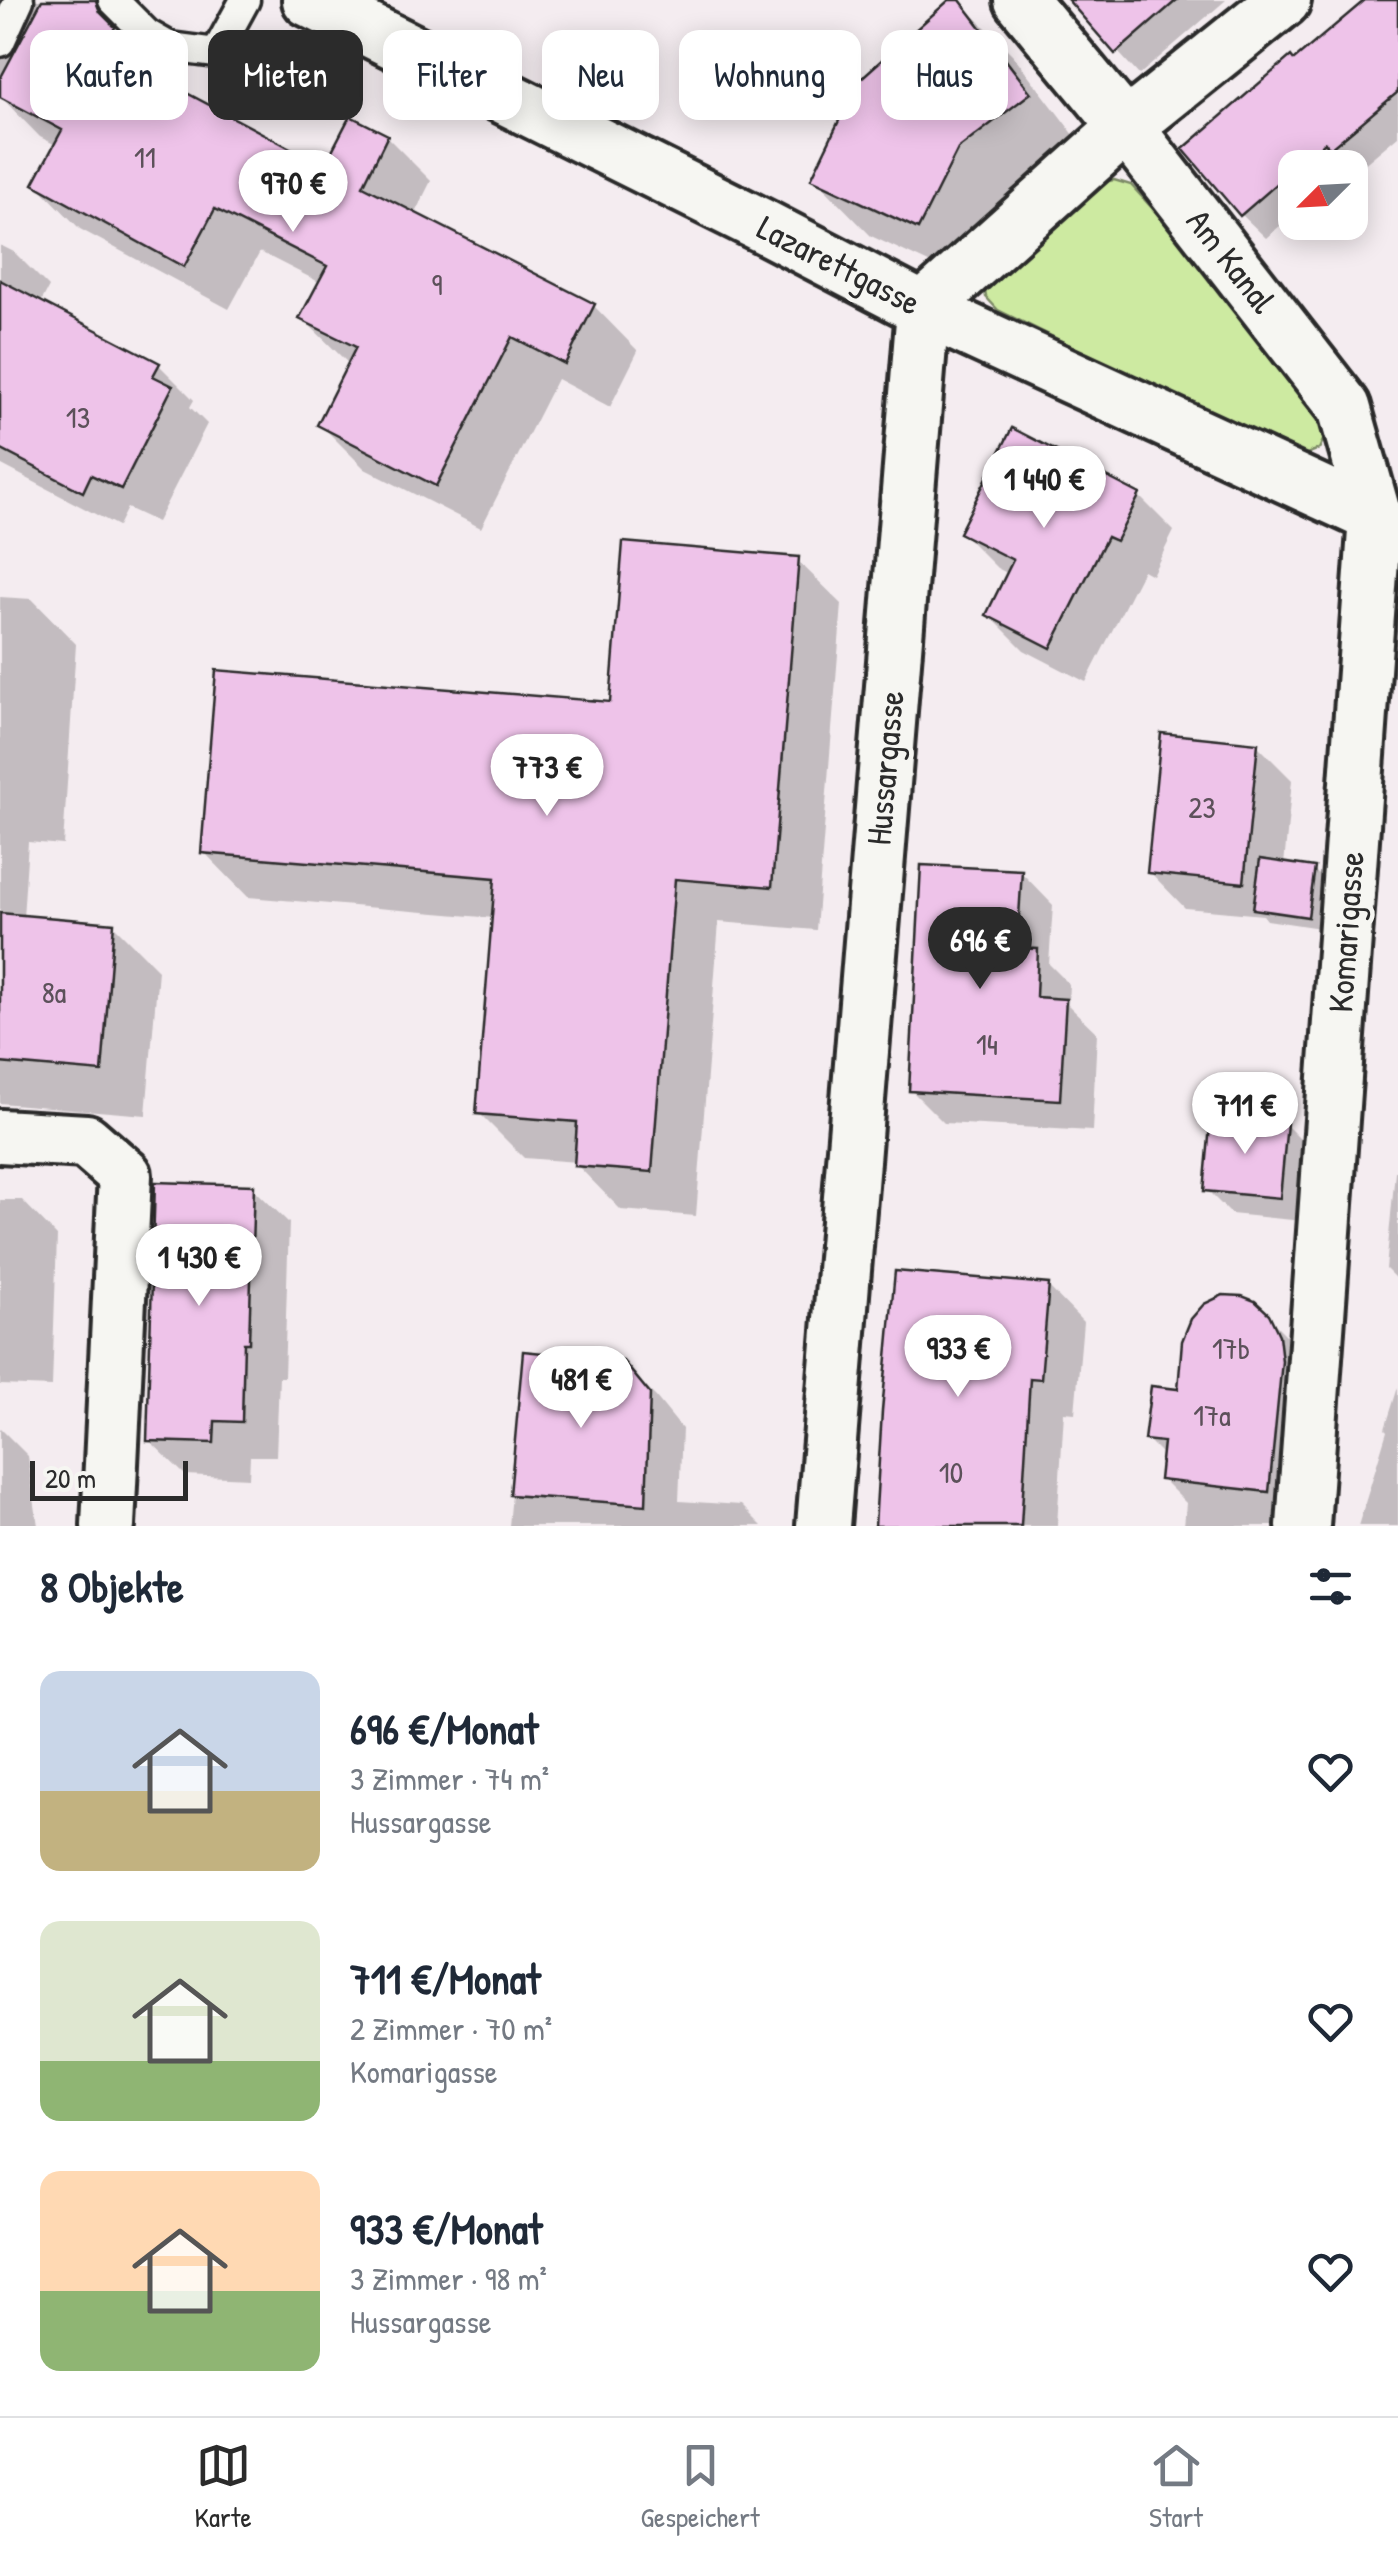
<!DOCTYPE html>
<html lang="de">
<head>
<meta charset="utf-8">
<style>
	:root { --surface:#fff; --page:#f6f6f7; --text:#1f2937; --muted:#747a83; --line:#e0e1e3; --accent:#2b2b2b }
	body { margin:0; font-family:"Patrick Hand",sans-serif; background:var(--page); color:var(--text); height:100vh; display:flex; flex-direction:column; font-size:38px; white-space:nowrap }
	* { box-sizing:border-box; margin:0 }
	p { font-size:32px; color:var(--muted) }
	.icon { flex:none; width:55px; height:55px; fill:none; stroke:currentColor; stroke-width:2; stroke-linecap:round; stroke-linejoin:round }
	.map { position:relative; height:1526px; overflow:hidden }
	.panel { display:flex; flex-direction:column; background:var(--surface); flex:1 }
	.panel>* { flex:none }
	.banner { position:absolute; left:30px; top:30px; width:1340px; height:90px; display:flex; gap:20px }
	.needle { width:65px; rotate:246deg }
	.controls { position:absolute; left:1278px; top:150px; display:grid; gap:20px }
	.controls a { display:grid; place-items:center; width:90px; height:90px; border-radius:20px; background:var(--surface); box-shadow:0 5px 25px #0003; font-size:50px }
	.scale { position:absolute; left:30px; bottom:25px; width:158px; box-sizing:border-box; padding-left:10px; border:5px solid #2b2b2b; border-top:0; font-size:28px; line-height:35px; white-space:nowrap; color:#2b2b2b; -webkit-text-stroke:8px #f6f6f2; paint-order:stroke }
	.price { position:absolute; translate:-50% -85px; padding:0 22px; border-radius:35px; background:#fff; color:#222; font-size:32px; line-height:65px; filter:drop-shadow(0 2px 5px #0008) }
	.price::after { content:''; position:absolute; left:50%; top:60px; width:30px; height:22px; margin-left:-15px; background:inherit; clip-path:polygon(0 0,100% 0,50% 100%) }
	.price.active { background:var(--accent); color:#fff }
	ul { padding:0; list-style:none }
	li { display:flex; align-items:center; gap:30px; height:250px; padding:0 40px }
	li span { display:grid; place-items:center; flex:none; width:280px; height:200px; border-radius:20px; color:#555 }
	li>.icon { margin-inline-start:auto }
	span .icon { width:120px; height:120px; fill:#fffc; stroke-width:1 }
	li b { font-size:42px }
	h2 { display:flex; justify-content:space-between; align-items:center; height:120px; padding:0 40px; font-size:42px }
	.pill { padding:0 35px; border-radius:20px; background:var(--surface); box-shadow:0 5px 25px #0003; font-size:35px; line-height:90px }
	.pill.active { background:var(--accent); color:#fff }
	.tab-bar { display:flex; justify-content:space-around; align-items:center; height:140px; border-top:2px solid var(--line); background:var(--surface); font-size:28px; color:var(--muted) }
	.tab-bar a { display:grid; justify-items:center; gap:5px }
	.tab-bar .active { color:var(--accent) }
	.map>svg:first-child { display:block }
</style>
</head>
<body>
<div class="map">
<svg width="1398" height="1526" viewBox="0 0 1398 1526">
	<rect width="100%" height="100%" fill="#f4ecf0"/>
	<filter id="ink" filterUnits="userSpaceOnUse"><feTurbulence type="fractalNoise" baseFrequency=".01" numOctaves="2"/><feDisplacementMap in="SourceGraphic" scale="20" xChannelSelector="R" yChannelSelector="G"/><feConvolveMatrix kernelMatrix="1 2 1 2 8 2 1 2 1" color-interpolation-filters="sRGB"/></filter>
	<g filter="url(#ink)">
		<path fill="#cdeaa1" stroke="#7c8a66" stroke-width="2.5" d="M1114,180L1131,185L1260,326L1312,387L1327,432L1319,449L1302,456L1290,453L998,310L986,297L983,281L1091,184Z"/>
		<path fill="#0003" d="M0,0H123L140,42V52L158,73L155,79L325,170L387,137L431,181L414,215L594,306L638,351L610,407L557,379L481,528L365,469L320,424L350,365L302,318L321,283L260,252L229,309L80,229L36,184L56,145L40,137L0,96Z
			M953,0H958L1013,55L1087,152L976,285L871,236L814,178Z
			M1071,0H1226L1139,75Z
			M1381,0H1398V136L1356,171L1351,165L1348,168H1295V213L1266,238L1241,214L1294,63Z
			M0,245L14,252L49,287L40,304L159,365L194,400L190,407L207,424L157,522L127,508L118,526L0,464Z
			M1139,496L1174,531L1152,575L1143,570L1086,682L1024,650L989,615L1009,574L997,568L962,533Z
			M797,560L842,604L816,930L719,922L696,1216L621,1210L577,1165V1162L524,1158L479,1113L494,918L248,897L204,852L613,704Z
			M0,597L32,599L76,644L63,845L28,842L23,918L113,925L158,970L146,1115L0,1103Z
			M1257,745L1292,780L1284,865L1314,870L1326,882L1320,928L1267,920L1263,915L1185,908L1150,872Z
			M1021,872L1053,905L1049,964L1069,984L1068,1005L1097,1033L1092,1131L944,1123L911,1090Z
			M1286,1125L1310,1149L1303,1221L1231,1214L1207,1190Z
			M1395,1171H1398V1281L1386,1269Z
			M253,1188L289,1223L284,1377H279L276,1456H250L249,1478L185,1475L149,1440Z
			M0,1200H22L57,1236L52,1387L0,1385Z
			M1048,1286L1083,1322L1075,1413L1064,1412L1057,1526H878Z
			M1254,1303L1292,1341L1281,1526H1184L1186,1503L1162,1479L1164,1456L1147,1439L1181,1392Z
			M525,1354L622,1364L656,1397L682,1429L679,1501L741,1505L762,1526H509Z
			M1398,1387V1526H1358L1387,1431L1385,1429Z
			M0,1428L28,1456L38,1526H0Z"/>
		<path fill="#eec3e9" stroke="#2b2b2b" stroke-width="2.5" d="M42,0H96L100,12L115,27L104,49L324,166L350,116L388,135L363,186L595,304L565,364L512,337L436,486L317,425L356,347L299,319L327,266L215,209L184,267L33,184L62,130L0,97V79Z
			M949,0H960L1031,93L958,149L918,229L811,179L858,81Z
			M1068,0H1177L1115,54Z
			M1365,0H1398V92L1330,149L1325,142L1240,216L1183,149L1291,56L1294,60Z
			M0,280L160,363L153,376L173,386L121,489L91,475L83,492L0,449Z
			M1012,428L1140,494L1116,541L1107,537L1051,648L986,615L1013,560L959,533Z
			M623,542L799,557L772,887L675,879L652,1172L574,1166L577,1122L476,1114L495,878L201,853L216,670L610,702Z
			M1161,733L1258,743L1244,883L1147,873Z
			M1260,859L1315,867L1308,917L1253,909Z
			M921,865L1022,870L1017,948L1038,949L1036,997L1066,999L1060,1100L909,1091Z
			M0,913L114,923L102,1072L0,1063Z
			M1211,1115L1287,1123L1280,1198L1204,1191Z
			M155,1182L254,1185L249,1343H244L242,1422L215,1421L214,1443L147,1441Z
			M895,1271L1049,1284L1041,1379L1030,1378L1021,1526H875L882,1411Z
			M1223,1295L1242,1296L1255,1301L1269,1314L1279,1335L1282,1361L1269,1492L1159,1480L1163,1442L1144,1440L1151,1386L1178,1389L1182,1341L1191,1319L1204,1304Z
			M523,1351L623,1361L650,1394L646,1505L510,1495Z"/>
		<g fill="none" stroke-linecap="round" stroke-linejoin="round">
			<defs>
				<path id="service" d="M113,0L147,34L170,47L216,53L245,0
					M0,42L19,0"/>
				<path id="minor" d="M309,0L763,226L923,309L1375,517
					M1021,0L1126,127L1344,407L1375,517L1391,536
					M0,1136L86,1141L125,1175L108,1526
					M823,1526L923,309L1126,127L1284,0
					M1303,1526L1375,517"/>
			</defs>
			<use href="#service" stroke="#2b2b2b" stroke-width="35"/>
			<use href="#minor" stroke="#2b2b2b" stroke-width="60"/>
			<use href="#service" stroke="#f6f6f2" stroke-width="28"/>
			<use href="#minor" stroke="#f6f6f2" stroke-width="52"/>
		</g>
	</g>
	<g text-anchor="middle" stroke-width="9" stroke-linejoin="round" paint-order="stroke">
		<g font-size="30" fill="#5c515a">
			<text x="145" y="168">11</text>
			<text x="437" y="295">9</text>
			<text x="78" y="428">13</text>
			<text x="1202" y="818">23</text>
			<text x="54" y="1003">8a</text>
			<text x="987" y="1055">14</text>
			<text x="1231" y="1359">17b</text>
			<text x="1212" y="1426">17a</text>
			<text x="951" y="1483">10</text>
		</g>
		<g font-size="35" fill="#2b2b2b" stroke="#f6f6f2">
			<text transform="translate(1231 261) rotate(52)" y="12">Am Kanal</text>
			<text transform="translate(839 265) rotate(27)" y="12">Lazarettgasse</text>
			<text transform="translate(885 768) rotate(-85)" y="12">Hussargasse</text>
			<text transform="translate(1346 932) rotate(-86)" y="12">Komarigasse</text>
		</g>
	</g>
</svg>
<div class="controls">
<a><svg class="needle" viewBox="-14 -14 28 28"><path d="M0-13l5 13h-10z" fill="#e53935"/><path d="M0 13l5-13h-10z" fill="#747a83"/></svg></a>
</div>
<div class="scale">20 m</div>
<b class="price" style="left:293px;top:235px">970 €</b>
<b class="price" style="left:1044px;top:531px">1 440 €</b>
<b class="price" style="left:547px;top:819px">773 €</b>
<b class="price active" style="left:980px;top:992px">696 €</b>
<b class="price" style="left:1245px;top:1157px">711 €</b>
<b class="price" style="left:199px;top:1309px">1 430 €</b>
<b class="price" style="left:958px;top:1400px">933 €</b>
<b class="price" style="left:581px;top:1431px">481 €</b>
<div class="banner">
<a class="pill">Kaufen</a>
<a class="pill active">Mieten</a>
<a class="pill">Filter</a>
<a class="pill">Neu</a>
<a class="pill">Wohnung</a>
<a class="pill">Haus</a>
</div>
</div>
<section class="panel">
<h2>8 Objekte<svg class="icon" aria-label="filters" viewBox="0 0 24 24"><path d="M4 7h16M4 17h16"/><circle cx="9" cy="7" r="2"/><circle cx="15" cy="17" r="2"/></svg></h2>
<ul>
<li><span style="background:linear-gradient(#c9d6e8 60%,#c2b280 0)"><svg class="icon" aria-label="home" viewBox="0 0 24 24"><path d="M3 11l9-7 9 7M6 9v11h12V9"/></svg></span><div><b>696 €/Monat</b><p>3 Zimmer · 74 m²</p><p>Hussargasse</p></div><svg class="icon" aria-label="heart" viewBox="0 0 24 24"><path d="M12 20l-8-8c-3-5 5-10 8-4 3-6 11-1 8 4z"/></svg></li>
<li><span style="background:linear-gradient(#dfe7d0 70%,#8fb573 0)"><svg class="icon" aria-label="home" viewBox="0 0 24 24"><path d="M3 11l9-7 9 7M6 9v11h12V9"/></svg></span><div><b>711 €/Monat</b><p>2 Zimmer · 70 m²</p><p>Komarigasse</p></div><svg class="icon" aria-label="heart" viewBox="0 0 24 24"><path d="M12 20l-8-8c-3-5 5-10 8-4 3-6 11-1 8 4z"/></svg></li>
<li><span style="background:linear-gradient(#ffd9b3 60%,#8fb573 0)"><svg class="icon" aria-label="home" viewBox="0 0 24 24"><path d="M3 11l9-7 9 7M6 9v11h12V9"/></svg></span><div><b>933 €/Monat</b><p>3 Zimmer · 98 m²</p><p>Hussargasse</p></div><svg class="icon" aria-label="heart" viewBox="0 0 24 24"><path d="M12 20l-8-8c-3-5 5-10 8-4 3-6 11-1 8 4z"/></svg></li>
</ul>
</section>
<nav class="tab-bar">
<a class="active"><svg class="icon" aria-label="map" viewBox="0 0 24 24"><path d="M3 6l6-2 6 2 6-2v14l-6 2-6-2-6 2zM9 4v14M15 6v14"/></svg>Karte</a>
<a><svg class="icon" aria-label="saved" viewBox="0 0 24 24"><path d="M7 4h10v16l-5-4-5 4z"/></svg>Gespeichert</a>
<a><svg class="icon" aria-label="home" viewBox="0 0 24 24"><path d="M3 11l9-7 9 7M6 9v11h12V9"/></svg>Start</a>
</nav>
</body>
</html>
